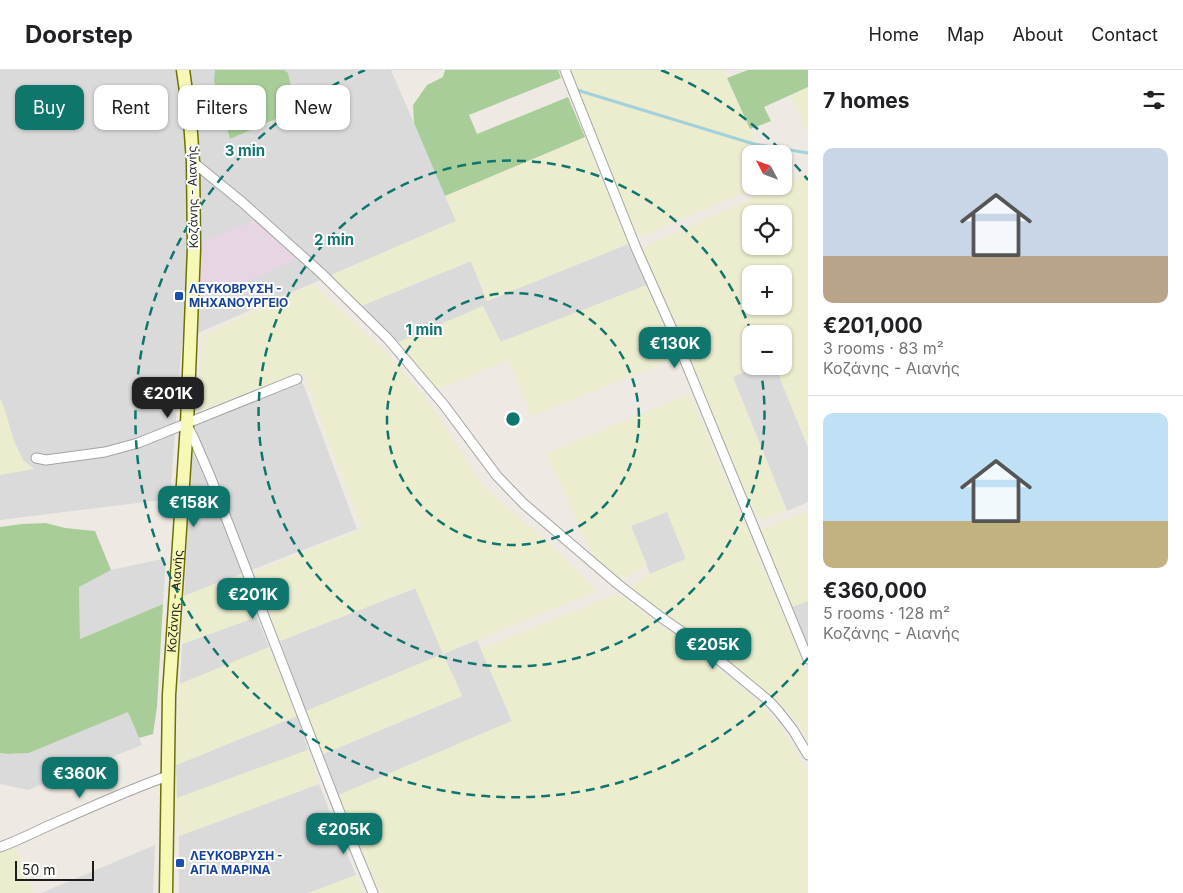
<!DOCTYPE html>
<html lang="en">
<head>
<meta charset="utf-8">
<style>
	:root { --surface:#fff; --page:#f2f2f2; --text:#202124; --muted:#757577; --line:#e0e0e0; --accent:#0f766e }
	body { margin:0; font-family:Inter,sans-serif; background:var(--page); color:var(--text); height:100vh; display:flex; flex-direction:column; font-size:19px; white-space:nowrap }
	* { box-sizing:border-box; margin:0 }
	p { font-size:16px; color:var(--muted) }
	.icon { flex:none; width:28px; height:28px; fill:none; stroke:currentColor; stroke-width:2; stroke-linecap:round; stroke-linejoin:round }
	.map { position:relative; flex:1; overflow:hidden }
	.panel { display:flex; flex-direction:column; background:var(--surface); width:375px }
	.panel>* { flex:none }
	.top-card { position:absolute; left:15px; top:15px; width:475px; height:45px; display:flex; gap:10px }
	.needle { width:32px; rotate:311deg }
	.fabs { position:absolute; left:742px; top:75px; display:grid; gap:10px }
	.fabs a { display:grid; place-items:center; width:50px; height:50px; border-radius:10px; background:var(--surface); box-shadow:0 1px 4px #0004; font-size:25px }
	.scale { position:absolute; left:15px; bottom:12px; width:79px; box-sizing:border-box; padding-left:5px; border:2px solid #1d1d1d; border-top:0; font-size:14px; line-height:18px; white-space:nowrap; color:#1d1d1d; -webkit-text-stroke:4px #fff; paint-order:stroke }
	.price { position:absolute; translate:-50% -42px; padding:0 11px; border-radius:10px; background:var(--accent); color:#fff; font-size:16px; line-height:32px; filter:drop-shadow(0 1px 2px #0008) }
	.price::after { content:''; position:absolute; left:50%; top:30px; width:15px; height:11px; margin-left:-8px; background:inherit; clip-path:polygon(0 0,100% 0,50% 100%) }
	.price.selected { background:#222; color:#fff }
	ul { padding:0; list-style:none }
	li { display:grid; align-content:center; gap:10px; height:265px; padding:0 15px }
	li+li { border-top:1px solid var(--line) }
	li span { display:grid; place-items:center; height:155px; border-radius:10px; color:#555 }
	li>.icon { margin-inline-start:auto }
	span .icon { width:90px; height:90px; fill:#fffc; stroke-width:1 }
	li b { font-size:21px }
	h2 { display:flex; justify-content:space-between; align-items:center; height:60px; padding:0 15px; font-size:21px }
	.chip { padding:0 18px; border-radius:10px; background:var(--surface); box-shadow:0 1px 4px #0004; font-size:18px; line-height:45px }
	.chip.selected { background:var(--accent); color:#fff }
	header { display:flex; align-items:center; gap:30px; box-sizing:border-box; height:70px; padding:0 25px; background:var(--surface); border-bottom:1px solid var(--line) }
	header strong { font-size:24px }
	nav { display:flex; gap:28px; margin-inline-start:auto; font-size:18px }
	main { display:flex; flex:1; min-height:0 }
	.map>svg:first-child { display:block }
</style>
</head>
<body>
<header>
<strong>Doorstep</strong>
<nav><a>Home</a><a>Map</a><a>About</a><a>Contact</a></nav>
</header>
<main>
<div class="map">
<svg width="808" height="823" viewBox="0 0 808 823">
	<rect width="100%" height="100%" fill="#eeeae3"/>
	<path fill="#dbdada" d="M0,0H391L456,151L182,270L170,429L0,450Z
		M628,174L647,215L500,272L396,273L361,236L471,191L487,231Z
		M758,296H775L808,377V432L787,441L732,307Z
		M302,311L357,459L184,526L194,354Z
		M667,441L686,489L650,504L631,456Z
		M166,488L163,534L80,569L79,516L111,500Z
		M416,518L443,584L477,570L512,651L339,725L323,684L462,626L443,584L306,641L280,571Z
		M808,531V579L791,537Z
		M257,547L269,577L180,614L182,574Z
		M128,642L142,675L28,720L0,714V683L8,684L29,683Z
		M297,646L308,680L177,728L176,695Z
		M319,714L339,765L356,805L309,823H179V766Z
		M155,775L153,823H41Z"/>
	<path fill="#e7d5e4" d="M256,150L298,189L198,232L202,172Z"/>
	<path fill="#ecedce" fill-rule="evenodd" d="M568,0H723L750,59L759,84H751V116H758L642,166L636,163Z
		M808,17V65L791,25Z
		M585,67L628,174L487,231L471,191L361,236L329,206L456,151L445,126Z
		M807,104L808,105V377L775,296H784V264H751V296H758L733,307L787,441L761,449L756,446L643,180L648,175L780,116H784V115ZM751,144H784V176H751ZM751,204H784V236H751Z
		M313,214L389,285L430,333L481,413L507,438L543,467L597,521L443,584L462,626L323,684L306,641L443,584L415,518L280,571L255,502L362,459L303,302L206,339L198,334L204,265Z
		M647,215L676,288L532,346L509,290L437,320L396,273L483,236L501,272Z
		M690,324L808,603V671L796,650L779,633L713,578L636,521L633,515L650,504L686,489L667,442L631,456L647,495L625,508L616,505L596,489L581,460L547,383Z
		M0,328L4,337L14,371L23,390L34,399L0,405Z
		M808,441V531L791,537L759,461Z
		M241,504L257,547L182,574L184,526Z
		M617,524L623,527L717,598L750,624L770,644L789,669L808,703V823H380L339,725L512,651L481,579Z
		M269,577L297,646L176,695L180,614Z
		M308,680L319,714L179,766L177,728Z
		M15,776L34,823H0V782Z
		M356,805L364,823H309Z"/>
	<path fill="#a9cd98" d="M215,0H284L288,3L296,40L230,69L214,11Z
		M445,0H558L561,8L469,45L477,64L568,27L585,67L445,126L414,53L413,35L427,15L443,7Z
		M748,0H808V17L764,37L771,51L750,59L727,8Z
		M46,453L65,458L95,461L111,500L79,517L80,569L163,534L157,637L153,664L139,668L128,642L29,683L8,684L0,683V457L22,454Z"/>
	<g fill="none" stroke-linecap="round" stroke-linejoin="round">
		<path stroke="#a3d1db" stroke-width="3" d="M577,20L754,74L808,83"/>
		<defs>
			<path id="minor" d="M565,0L636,178L672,259L808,589
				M193,92L242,132L321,203L388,269L444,335L497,406L524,434L619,515L662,548L701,575L769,631L779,642L793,660L808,685
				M188,357L194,369L210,406L338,738L373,823
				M36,388L46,390L105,382L138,373L297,309
				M0,777C20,770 38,760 57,752C94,736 130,719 168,706"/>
			<g id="secondary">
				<path id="s1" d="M166,823L169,625L187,354L194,178L193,92L190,50L183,0"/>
			</g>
		</defs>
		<use href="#minor" stroke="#a4a4a4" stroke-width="11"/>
		<use href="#secondary" stroke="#6a7106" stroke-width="15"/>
		<use href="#minor" stroke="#fff" stroke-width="9"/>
		<use href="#secondary" stroke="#f7f8b6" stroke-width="12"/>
	</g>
	<g fill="none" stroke="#0f766e" stroke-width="2.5" stroke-dasharray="9 6">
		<circle cx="513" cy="349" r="126"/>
		<path d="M760 296A253 253 0 1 1 751 262"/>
		<path d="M808 588A379 379 0 1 1 365 0M661 0A379 379 0 0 1 808 110"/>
	</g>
	<g fill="#1a4fb4" stroke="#fff" stroke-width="2">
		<rect x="174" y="221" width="10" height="10" rx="2.5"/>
		<rect x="175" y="788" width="10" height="10" rx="2.5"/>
	</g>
	<g text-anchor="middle" stroke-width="4" stroke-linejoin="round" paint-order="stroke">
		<g font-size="12" fill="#1d1d1d" stroke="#fff">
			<text transform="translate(193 127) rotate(-91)" y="4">Κοζάνης - Αιανής</text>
			<text dy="4" stroke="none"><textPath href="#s1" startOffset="292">Κοζάνης - Αιανής</textPath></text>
		</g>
		<g font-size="12" font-weight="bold" fill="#164399" stroke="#fff" text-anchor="start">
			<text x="189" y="223">ΛΕΥΚΟΒΡΥΣΗ -<tspan x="189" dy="14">ΜΗΧΑΝΟΥΡΓΕΙΟ</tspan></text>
			<text x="190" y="790">ΛΕΥΚΟΒΡΥΣΗ -<tspan x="190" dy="14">ΑΓΙΑ ΜΑΡΙΝΑ</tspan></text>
		</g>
	</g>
	<circle cx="513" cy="349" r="8" fill="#0f766e" stroke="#fff" stroke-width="2.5"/>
	<g font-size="15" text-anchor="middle" font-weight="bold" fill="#0f766e" stroke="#fff" stroke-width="4" stroke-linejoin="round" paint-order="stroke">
		<text x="245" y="86">3 min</text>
		<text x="334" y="175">2 min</text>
		<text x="424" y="265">1 min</text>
	</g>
</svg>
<div class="fabs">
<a><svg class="needle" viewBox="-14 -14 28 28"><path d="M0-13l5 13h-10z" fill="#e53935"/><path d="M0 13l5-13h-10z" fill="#757577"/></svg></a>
<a><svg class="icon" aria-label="locate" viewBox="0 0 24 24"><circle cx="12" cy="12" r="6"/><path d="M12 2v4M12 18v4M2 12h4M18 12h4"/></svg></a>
<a>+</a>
<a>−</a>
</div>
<div class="scale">50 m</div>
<b class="price" style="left:675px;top:299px">€130K</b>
<b class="price selected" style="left:168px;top:349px">€201K</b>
<b class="price" style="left:194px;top:458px">€158K</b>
<b class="price" style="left:253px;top:550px">€201K</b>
<b class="price" style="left:713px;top:600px">€205K</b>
<b class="price" style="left:80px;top:729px">€360K</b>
<b class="price" style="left:344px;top:785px">€205K</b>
<div class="top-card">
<a class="chip selected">Buy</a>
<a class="chip">Rent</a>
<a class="chip">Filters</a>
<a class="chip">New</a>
</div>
</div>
<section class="panel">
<h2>7 homes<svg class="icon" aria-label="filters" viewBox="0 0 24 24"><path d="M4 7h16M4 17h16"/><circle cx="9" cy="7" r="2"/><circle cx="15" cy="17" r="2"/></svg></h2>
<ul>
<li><span style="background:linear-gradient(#c9d6e8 70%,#b9a48a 0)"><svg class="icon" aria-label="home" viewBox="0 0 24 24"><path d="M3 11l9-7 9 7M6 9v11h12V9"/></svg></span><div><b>€201,000</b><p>3 rooms · 83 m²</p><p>Κοζάνης - Αιανής</p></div></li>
<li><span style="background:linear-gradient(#bfe0f5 70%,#c2b280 0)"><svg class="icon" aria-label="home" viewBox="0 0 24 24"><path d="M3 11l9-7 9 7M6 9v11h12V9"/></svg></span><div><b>€360,000</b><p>5 rooms · 128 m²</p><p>Κοζάνης - Αιανής</p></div></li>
</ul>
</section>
</main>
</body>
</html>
